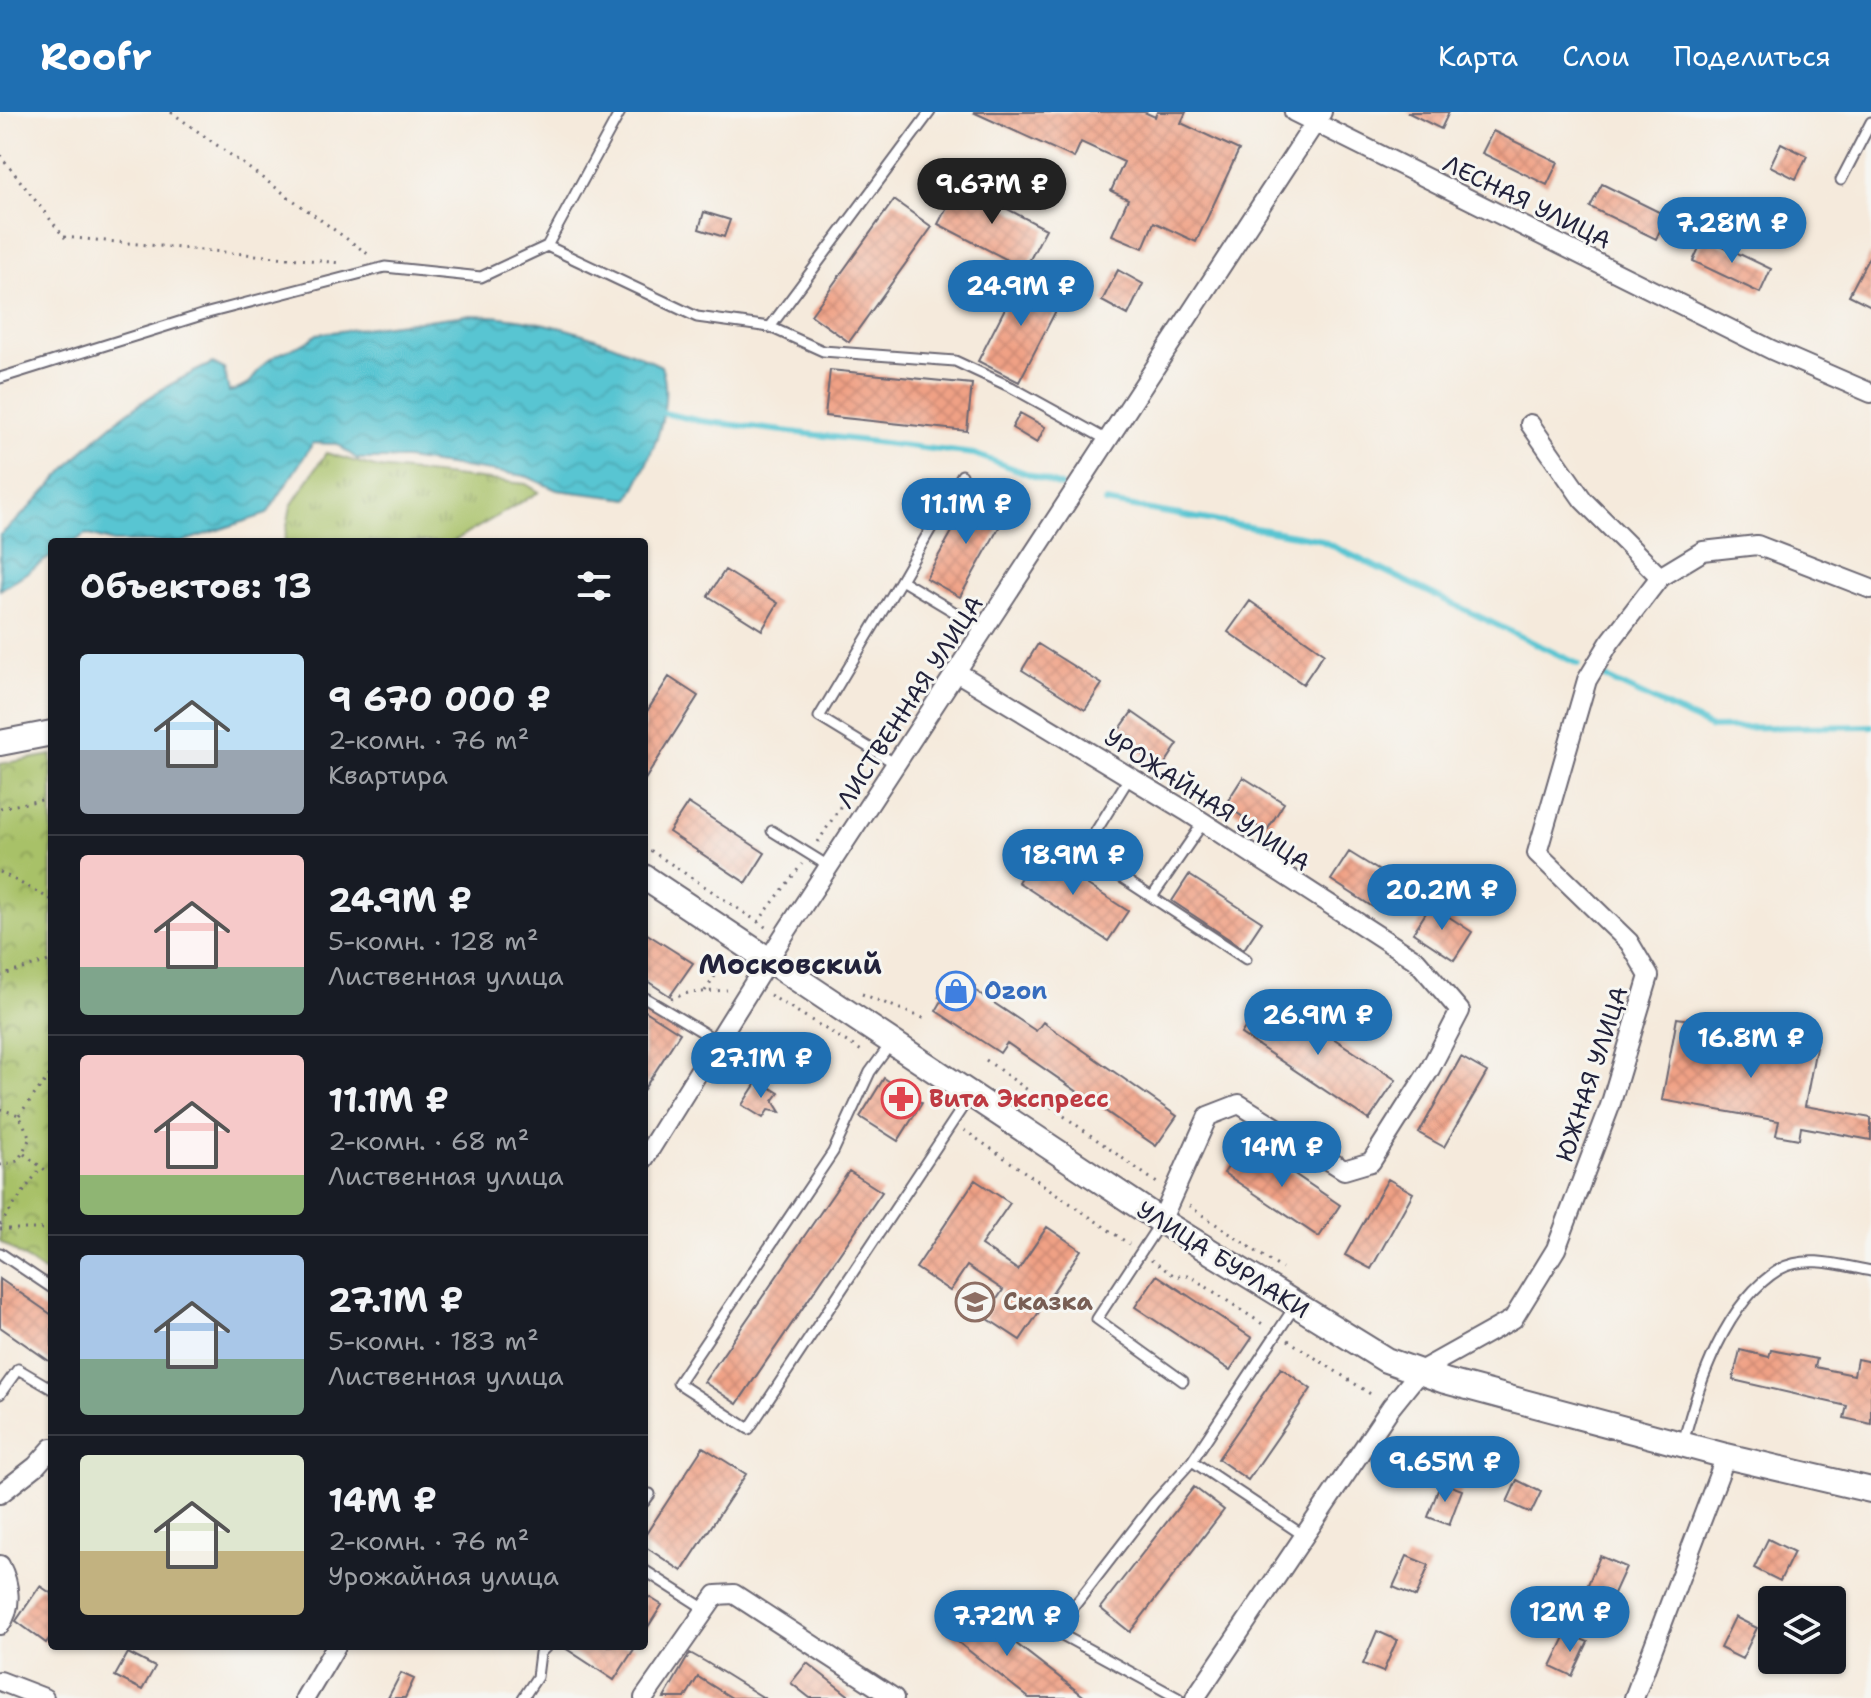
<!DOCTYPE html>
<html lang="ru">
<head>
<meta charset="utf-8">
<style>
	:root { --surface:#171b24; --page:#242831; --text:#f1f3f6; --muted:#9ea1a6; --line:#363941; --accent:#1f6fb2 }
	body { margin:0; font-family:"Shantell Sans",sans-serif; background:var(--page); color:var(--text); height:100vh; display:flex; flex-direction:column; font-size:30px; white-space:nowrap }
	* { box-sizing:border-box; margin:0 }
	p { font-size:26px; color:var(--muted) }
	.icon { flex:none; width:44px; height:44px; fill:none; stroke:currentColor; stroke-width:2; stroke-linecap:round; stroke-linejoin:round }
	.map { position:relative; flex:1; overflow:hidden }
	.drawer { position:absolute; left:48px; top:426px; width:600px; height:1112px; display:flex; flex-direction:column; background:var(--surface); border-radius:8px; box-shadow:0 2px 6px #0004 }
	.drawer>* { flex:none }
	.controls { position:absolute; left:1758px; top:1474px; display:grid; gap:16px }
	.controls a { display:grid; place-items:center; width:88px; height:88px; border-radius:8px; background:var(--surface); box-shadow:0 2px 6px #0004; font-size:40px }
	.price { position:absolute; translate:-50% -68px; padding:0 18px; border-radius:28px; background:var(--accent); color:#fff; font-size:26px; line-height:52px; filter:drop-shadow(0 2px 4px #0008) }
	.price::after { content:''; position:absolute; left:50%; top:48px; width:24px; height:18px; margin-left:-12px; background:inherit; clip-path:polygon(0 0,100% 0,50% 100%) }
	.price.selected { background:#222; color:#fff }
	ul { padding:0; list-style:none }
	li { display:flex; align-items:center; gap:24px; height:200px; padding:0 32px }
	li+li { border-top:2px solid var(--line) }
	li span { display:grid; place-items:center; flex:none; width:224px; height:160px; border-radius:8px; color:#555 }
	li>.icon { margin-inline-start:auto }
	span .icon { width:96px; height:96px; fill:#fffc; stroke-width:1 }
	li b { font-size:34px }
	h2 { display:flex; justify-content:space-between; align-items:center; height:96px; padding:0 32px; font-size:34px }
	header { display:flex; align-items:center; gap:48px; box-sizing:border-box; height:112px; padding:0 40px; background:var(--accent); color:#fff }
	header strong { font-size:38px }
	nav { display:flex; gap:44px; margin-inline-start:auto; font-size:28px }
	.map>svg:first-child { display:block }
</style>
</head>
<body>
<header>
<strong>Roofr</strong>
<nav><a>Карта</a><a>Слои</a><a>Поделиться</a></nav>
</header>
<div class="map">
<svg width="1871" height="1586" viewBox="0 0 1871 1586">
	<defs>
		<pattern id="grass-tufts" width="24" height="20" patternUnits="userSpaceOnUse" patternTransform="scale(2)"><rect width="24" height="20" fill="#a8c167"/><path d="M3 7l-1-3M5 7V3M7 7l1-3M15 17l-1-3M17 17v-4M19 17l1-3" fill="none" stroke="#889c56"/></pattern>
		<pattern id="park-crowns" width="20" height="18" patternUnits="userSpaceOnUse" patternTransform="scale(2)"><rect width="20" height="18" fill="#a8c167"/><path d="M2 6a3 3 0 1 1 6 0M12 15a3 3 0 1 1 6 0" fill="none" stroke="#889c56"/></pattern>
		<pattern id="water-waves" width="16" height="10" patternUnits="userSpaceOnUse" patternTransform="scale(2)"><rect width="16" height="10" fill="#59c5d2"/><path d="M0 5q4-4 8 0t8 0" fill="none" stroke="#4da9b5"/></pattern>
		<pattern id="building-cross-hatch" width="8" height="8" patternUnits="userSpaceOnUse" patternTransform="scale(2)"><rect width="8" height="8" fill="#f0a185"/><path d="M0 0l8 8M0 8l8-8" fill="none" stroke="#ce8a74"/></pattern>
	</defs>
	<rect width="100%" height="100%" fill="#f6f6f2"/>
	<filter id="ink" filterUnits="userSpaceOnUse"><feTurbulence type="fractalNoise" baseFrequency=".0125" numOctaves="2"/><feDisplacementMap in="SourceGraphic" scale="16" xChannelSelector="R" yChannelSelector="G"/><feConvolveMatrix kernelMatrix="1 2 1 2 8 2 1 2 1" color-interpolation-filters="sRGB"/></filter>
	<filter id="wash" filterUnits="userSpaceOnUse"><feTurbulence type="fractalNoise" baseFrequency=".006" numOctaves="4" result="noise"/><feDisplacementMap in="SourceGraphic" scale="32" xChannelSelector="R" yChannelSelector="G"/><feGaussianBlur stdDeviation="1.8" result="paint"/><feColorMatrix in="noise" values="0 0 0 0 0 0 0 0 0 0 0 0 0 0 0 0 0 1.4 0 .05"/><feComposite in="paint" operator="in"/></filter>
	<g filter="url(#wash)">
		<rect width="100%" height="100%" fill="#f5eadc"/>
		<path fill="url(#grass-tufts)" stroke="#657251" stroke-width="2" d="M326,341L378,356L526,372L539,380L452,430H284L291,394Z"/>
		<path fill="url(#park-crowns)" stroke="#657251" stroke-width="2" d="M52,643V1165L0,1129V652Z"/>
		<path fill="url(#water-waves)" stroke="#3e7486" stroke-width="2" d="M467,203C537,204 599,223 661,254C676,296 649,349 629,387L557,378L526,364L406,347H357L337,332L313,331L267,402L182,430H113L86,422L74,430H52V444L0,478V423C32,397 57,365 86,336C121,301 168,271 213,251L224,257L229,280C261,272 249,260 272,246C287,236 304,235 317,222Z"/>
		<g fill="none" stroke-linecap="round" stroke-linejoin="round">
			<path stroke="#59c5d2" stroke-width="6" d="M654,299L701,309L974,342L1061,374
				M1105,390L1318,427L1578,552
				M1606,566L1712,616L1871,614"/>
		</g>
		<g id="blocks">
			<path fill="url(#building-cross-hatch)" d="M973,0H1144L1155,5L1157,0H1186L1181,11L1239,38L1196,130L1154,110L1143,136L1112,123L1128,87L1111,79L1124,50L1081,30L1074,46Z
				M1407,0H1449L1441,17Z
				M1493,19L1558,50L1547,73L1482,41Z
				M1781,31L1807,44L1796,67L1770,54Z
				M959,72L1046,117L1025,157L938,112Z
				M1602,72L1667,104L1656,127L1590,95Z
				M894,88L932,115L849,230L811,203Z
				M704,100L730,108L724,125L699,117Z
				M1704,125L1771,157L1760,181L1693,149Z
				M1871,141V194L1849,183Z
				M1118,158L1143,172L1128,203L1102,189Z
				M1023,161L1064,183L1019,270L978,249Z
				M830,258L972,272L967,319L825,304Z
				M1020,301L1045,315L1037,331L1012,316Z
				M972,384L1006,403L960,485L926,466Z
				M725,458L778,491L762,518L708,484Z
				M1250,489L1324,541L1303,572L1228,520Z
				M1038,532L1102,572L1085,598L1022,558Z
				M669,565L698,584L644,669V604Z
				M1132,600L1178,632L1162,656L1115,624Z
				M1243,665L1284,691L1266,720L1225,693Z
				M688,691L765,741L746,771L669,720Z
				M1037,740L1128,799L1108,829L1018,770Z
				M1349,740L1391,766L1373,795L1331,768Z
				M1189,763L1262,810L1244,837L1172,789Z
				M1431,793L1472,820L1454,848L1413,821Z
				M644,820L693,851L670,884L644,867Z
				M956,860L975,874L973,877L1036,919L1043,910L1177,1004L1156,1034L1007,931L1000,941L936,899L943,887L939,885Z
				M1267,882L1396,968L1369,1008L1241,922Z
				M644,898L680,921L644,977Z
				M1677,906L1722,913L1721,918L1816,935L1805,994L1871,1006V1028L1801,1015L1799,1027L1776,1023L1779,1009L1662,988Z
				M1461,945L1487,960L1444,1035L1419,1021Z
				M884,966L922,991L898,1029L860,1005Z
				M758,968L779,981L773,989L780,1000L768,998L763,1006L742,993Z
				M1246,1029L1340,1093L1319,1125L1224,1061Z
				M849,1059L882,1080L737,1292L704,1270Z
				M1388,1067L1413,1081L1371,1157L1345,1143Z
				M975,1068L1010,1091L981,1133L1018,1158L1047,1115L1081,1138L1020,1228L985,1205L1003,1178L967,1154L950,1179L916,1156Z
				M1157,1163L1252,1226L1230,1258L1135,1195Z
				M0,1167L52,1203V1251L0,1215Z
				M1740,1238L1769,1245L1771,1238L1817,1247L1815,1255L1854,1263L1857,1247L1871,1250V1312L1844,1306L1847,1294L1733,1268Z
				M1281,1256L1311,1277L1248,1368L1218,1347Z
				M703,1335L746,1362L682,1459L644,1434V1425Z
				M1517,1368L1541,1380L1531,1401L1507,1390Z
				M1441,1370L1462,1378L1449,1413L1428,1405Z
				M1194,1375L1224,1398L1130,1520L1100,1496Z
				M1768,1427L1794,1440L1780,1469L1754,1456Z
				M1407,1444L1429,1453L1416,1485L1393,1475Z
				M1600,1444L1626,1455L1611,1488L1586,1477Z
				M40,1474L52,1482V1523L46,1531L16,1509Z
				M644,1482L662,1493L644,1521Z
				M965,1492L1086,1586H1029L944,1519Z
				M1735,1505L1757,1516L1742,1547L1720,1536Z
				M1377,1519L1397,1528L1383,1560L1363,1552Z
				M1567,1521L1588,1530L1572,1564L1551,1554Z
				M562,1534H636L614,1568Z
				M128,1541L155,1555L142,1578L115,1564Z
				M690,1541L706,1550L764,1586H732L698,1565L685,1586H664Z
				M807,1551L852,1586H810L791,1571Z
				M401,1561L414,1567L405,1586H388Z"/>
		</g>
	</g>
	<g filter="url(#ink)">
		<use href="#blocks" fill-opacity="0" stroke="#6c6873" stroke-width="2"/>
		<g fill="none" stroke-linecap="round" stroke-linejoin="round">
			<defs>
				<path id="service" d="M620,0L547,134L697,205L770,215L930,0
					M1841,68L1871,10
					M770,215L823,239L955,249L1011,275L1109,329
					M0,266L208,201L385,155L481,165L547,134
					M962,363L901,468L986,519
					M896,652L819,605L901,468
					M1129,666L1083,740L1246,847
					M772,719L830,755
					M1152,785L1203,711
					M644,885L719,930
					M892,930L870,960L833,1040L678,1271L749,1317L970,984
					M1160,1111L1097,1207L1183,1269
					M0,1141L52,1176
					M0,1282L18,1257L52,1277
					M1683,1331C1698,1273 1725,1190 1780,1157C1807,1142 1843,1154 1871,1159
					M1192,1349L1303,1423
					M644,1390L650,1382
					M644,1458L705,1497
					M523,1586L537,1565L540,1541L547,1534
					M1178,1586L1055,1519L1154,1391L1192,1349L1295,1194"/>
				<path id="minor" d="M1294,0L1772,238L1871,281
					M1530,312L1583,388L1660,465
					M958,561L1186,699L1417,849L1460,899L1430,957L1371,1050L1344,1058L1239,992L1208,1004L1161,1109
					M644,1047L782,826L1322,0
					M0,1382L36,1354L52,1336
					M0,1453C10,1472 13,1495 0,1513
					M0,1569L44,1586
					M305,1586L336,1534
					M644,1586L716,1483L734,1482L894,1586
					M1195,1586L1391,1295L1420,1259L1513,1207L1556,1137L1610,994L1649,864L1629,830L1537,741L1587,568L1610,530L1660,465L1703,439L1757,433L1871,477
					M1634,1586L1726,1344"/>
				<path id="tertiary" d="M0,631L52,621
					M644,765L1161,1109L1386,1248L1445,1269L1726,1344L1871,1378"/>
			</defs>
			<use href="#service" stroke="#6c6873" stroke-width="13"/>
			<use href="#minor" stroke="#6c6873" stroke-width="22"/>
			<use href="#tertiary" stroke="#6c6873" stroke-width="28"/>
			<path stroke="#6c6873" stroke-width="3" stroke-dasharray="2 6" stroke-linecap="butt" d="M171,0L372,145
				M0,43L64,125L341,151
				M0,696L52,686
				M818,730L858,666L866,661
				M644,734L767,816
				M0,760L52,788
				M758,810L802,752
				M0,864L52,848
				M705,879L727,846
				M862,882L928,908
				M770,883L865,941
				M671,887L688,881L727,878
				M986,948L1157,1071
				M929,982L946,994
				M0,997L19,1003L30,1026L18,1049L0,1053
				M19,1003L52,960
				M964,1018L1129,1132
				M24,1042L52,1063
				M1189,1094L1282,1157
				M0,1113L41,1055
				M0,1117H52
				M1151,1148L1175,1164H1190L1264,1213
				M1288,1228L1375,1285"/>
			<use href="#service" stroke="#fff" stroke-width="9"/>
			<use href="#minor" stroke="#fff" stroke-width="18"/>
			<use href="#tertiary" stroke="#fff" stroke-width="24"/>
		</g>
	</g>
	<defs>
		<symbol id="shop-ring" viewBox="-11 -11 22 22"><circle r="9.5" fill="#f6f6f2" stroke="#3f7fe0" stroke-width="1.5"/><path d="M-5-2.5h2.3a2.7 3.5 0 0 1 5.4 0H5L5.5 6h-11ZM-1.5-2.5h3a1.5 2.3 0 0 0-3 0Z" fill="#3f7fe0"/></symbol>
		<symbol id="pharmacy-ring" viewBox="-11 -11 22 22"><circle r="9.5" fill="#f6f6f2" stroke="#e0444e" stroke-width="1.5"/><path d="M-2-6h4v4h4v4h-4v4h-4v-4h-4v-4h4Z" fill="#e0444e"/></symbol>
		<symbol id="school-ring" viewBox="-11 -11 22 22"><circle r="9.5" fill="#f6f6f2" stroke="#8d6e63" stroke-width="1.5"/><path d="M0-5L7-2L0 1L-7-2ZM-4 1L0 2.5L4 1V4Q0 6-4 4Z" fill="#8d6e63"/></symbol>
	</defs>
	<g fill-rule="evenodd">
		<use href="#shop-ring" x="934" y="857" width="44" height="44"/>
		<use href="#pharmacy-ring" x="879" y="965" width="44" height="44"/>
		<use href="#school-ring" x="953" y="1168" width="44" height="44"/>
	</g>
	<g text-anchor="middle" stroke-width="6" stroke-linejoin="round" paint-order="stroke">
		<g font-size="24" fill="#22223b" stroke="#f6f6f2">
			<text transform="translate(1527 90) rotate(26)" y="8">ЛЕСНАЯ УЛИЦА</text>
			<text transform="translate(910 590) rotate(-57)" y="8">ЛИСТВЕННАЯ УЛИЦА</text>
			<text transform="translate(1207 688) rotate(33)" y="8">УРОЖАЙНАЯ УЛИЦА</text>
			<text transform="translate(1592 962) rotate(-72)" y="8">ЮЖНАЯ УЛИЦА</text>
			<text transform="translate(1223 1148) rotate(32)" y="8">УЛИЦА БУРЛАКИ</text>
		</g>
		<g font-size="24" font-weight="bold" fill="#366cbe" stroke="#f6f6f2" text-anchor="start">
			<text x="984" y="887">Ozon</text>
		</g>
		<g font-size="24" font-weight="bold" fill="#be3a42" stroke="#f6f6f2" text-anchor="start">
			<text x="929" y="995">Вита Экспресс</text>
		</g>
		<g font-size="24" font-weight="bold" fill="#785e54" stroke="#f6f6f2" text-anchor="start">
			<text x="1003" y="1198">Сказка</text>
		</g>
		<g font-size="28" font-weight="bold" fill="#22223b" stroke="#f6f6f2">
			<text x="790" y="862">Московский</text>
		</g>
	</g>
</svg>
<div class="controls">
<a><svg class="icon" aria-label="layers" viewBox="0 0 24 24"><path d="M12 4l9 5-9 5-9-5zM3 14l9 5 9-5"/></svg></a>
</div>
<b class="price selected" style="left:992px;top:114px">9.67M ₽</b>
<b class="price" style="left:1732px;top:153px">7.28M ₽</b>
<b class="price" style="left:1021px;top:216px">24.9M ₽</b>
<b class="price" style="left:966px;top:434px">11.1M ₽</b>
<b class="price" style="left:1073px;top:785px">18.9M ₽</b>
<b class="price" style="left:1442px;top:820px">20.2M ₽</b>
<b class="price" style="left:1318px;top:945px">26.9M ₽</b>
<b class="price" style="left:1751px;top:968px">16.8M ₽</b>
<b class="price" style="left:761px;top:988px">27.1M ₽</b>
<b class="price" style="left:1282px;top:1077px">14M ₽</b>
<b class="price" style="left:1445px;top:1392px">9.65M ₽</b>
<b class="price" style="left:1570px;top:1542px">12M ₽</b>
<b class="price" style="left:1007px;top:1546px">7.72M ₽</b>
<section class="drawer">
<h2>Объектов: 13<svg class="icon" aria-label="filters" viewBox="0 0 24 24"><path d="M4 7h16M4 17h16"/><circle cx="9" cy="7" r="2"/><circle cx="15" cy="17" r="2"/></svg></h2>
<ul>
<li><span style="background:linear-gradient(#bfe0f5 60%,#9aa5b1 0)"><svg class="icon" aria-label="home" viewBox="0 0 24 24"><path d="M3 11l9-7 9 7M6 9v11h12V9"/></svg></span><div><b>9 670 000 ₽</b><p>2-комн. · 76 m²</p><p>Квартира</p></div></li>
<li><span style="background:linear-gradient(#f6c9c9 70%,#7fa58c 0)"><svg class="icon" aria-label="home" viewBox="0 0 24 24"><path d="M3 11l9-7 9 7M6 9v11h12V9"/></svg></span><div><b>24.9M ₽</b><p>5-комн. · 128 m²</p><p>Лиственная улица</p></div></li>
<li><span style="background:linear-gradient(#f6c9c9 75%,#8fb573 0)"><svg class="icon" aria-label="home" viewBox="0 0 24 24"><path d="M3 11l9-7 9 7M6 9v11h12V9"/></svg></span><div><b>11.1M ₽</b><p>2-комн. · 68 m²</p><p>Лиственная улица</p></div></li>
<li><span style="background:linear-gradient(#a9c7e8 65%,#7fa58c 0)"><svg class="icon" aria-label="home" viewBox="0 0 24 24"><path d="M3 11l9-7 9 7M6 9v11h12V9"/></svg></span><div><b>27.1M ₽</b><p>5-комн. · 183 m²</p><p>Лиственная улица</p></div></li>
<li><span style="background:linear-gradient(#dfe7d0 60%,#c2b280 0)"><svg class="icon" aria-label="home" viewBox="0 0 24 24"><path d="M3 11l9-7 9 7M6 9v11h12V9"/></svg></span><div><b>14M ₽</b><p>2-комн. · 76 m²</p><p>Урожайная улица</p></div></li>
</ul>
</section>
</div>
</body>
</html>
